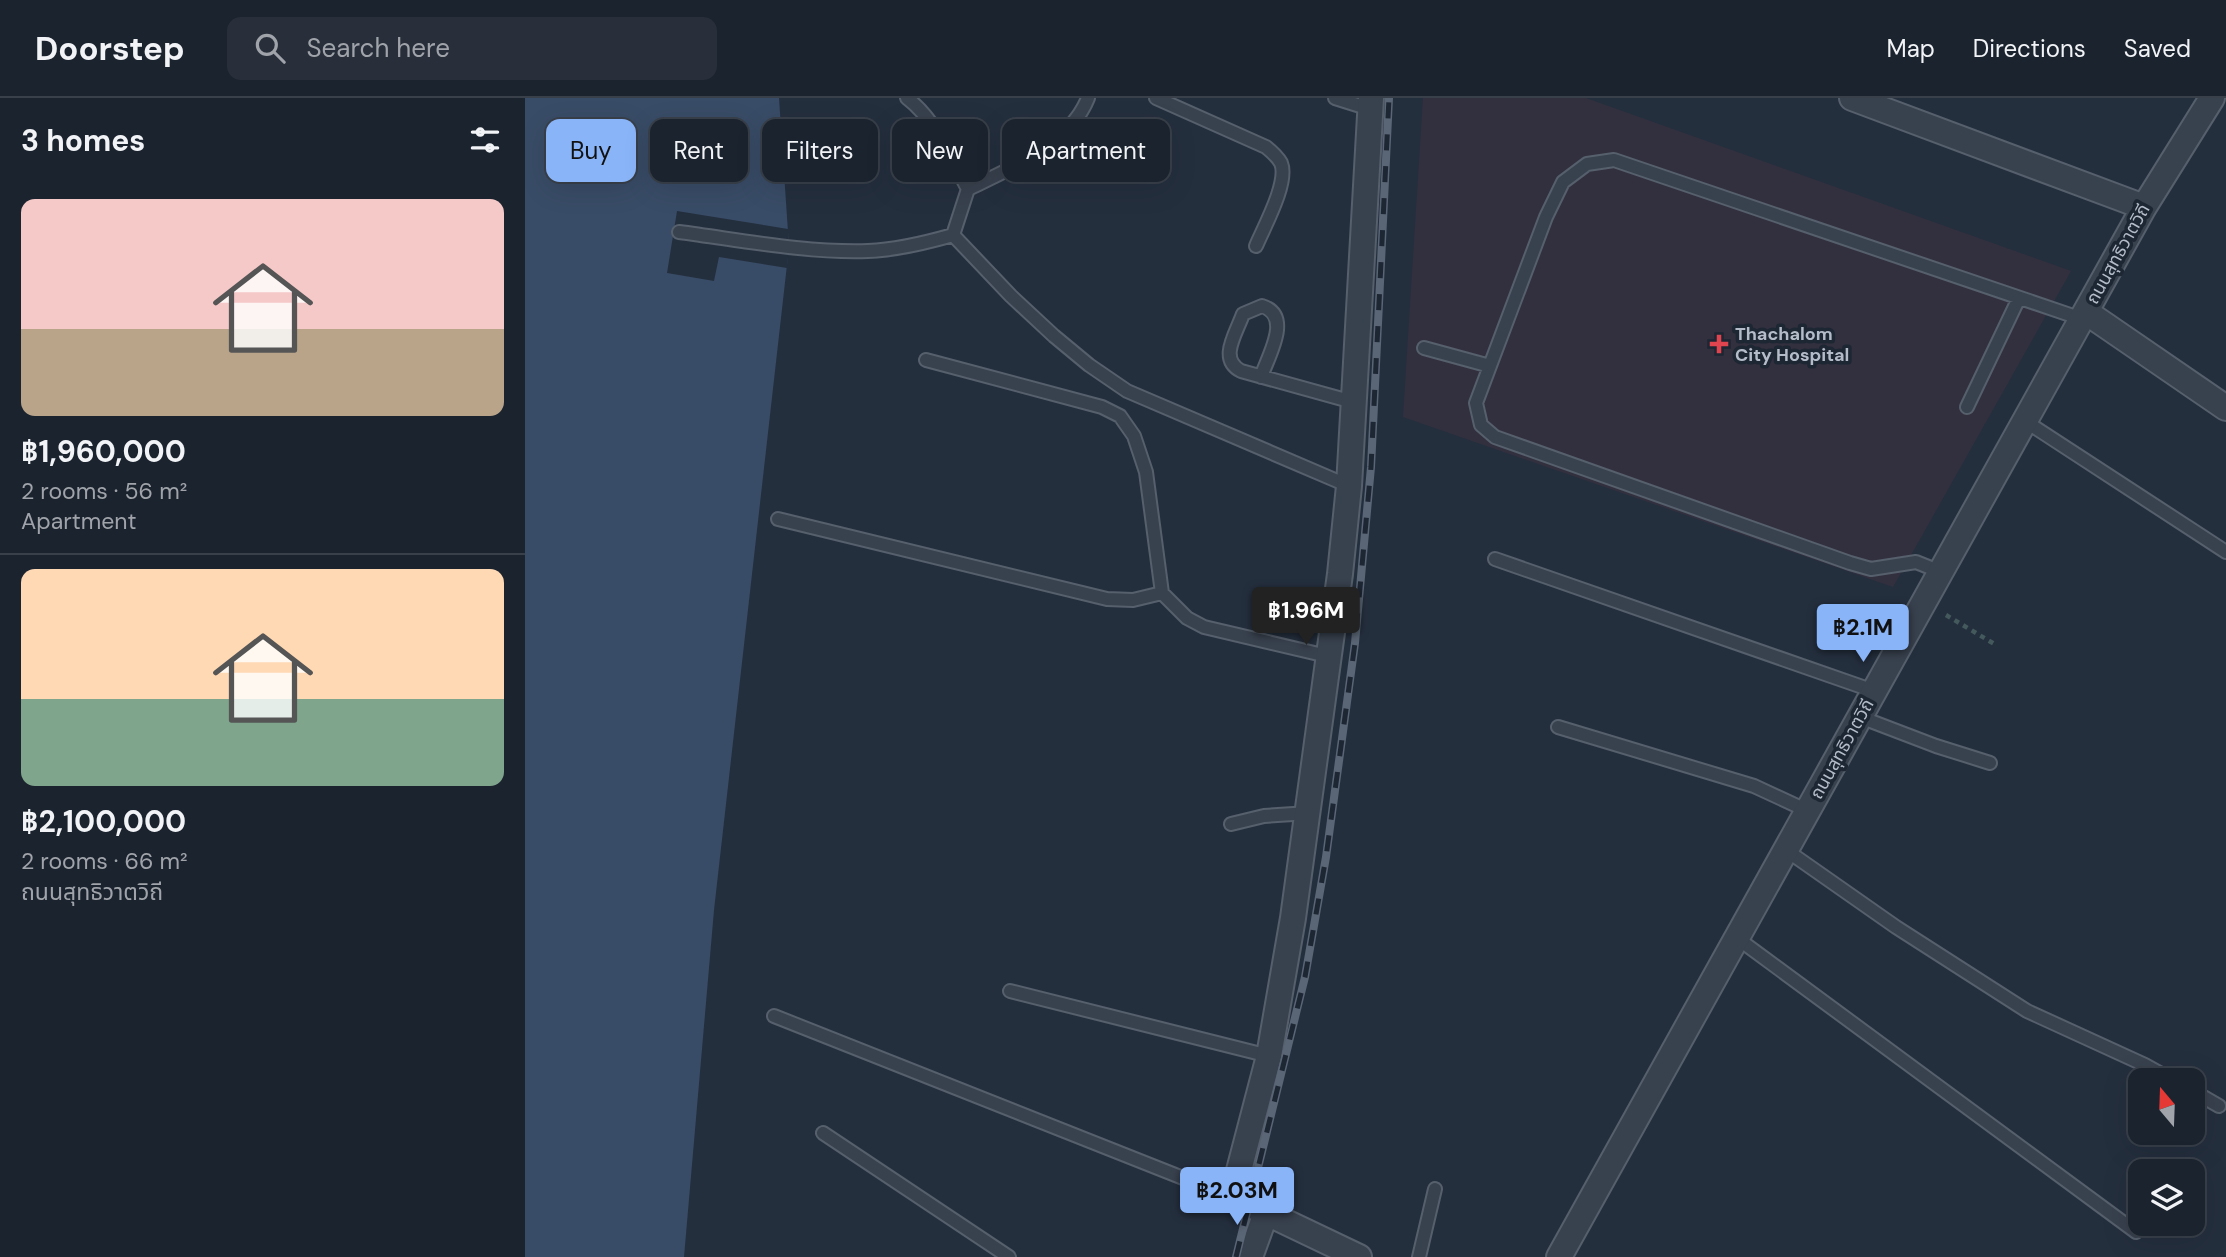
<!DOCTYPE html>
<html lang="en">
<head>
<meta charset="utf-8">
<style>
	:root { --surface:#1b232e; --page:#282f3a; --text:#f1f3f6; --muted:#a0a4aa; --line:#39404a; --accent:#8ab4f8 }
	body { margin:0; font-family:"DM Sans","Noto Sans Thai",sans-serif; background:var(--page); color:var(--text); height:100vh; display:flex; flex-direction:column; font-size:26px; white-space:nowrap }
	* { box-sizing:border-box; margin:0 }
	p { font-size:23px; color:var(--muted) }
	.icon { flex:none; width:38px; height:38px; fill:none; stroke:currentColor; stroke-width:2; stroke-linecap:round; stroke-linejoin:round }
	.map { position:relative; flex:1; overflow:hidden }
	.sheet { display:flex; flex-direction:column; background:var(--surface); width:525px }
	.sheet>* { flex:none }
	.banner { position:absolute; left:21px; top:21px; width:665px; height:63px; display:flex; gap:14px }
	.needle { width:46px; rotate:341deg }
	.controls { position:absolute; left:1603px; top:970px; display:grid; gap:14px }
	.controls a { display:grid; place-items:center; width:77px; height:77px; border-radius:14px; background:var(--surface); box-shadow:0 7px 28px #0002,0 0 0 2px var(--line); font-size:35px }
	.price { position:absolute; translate:-50% -60px; padding:0 16px; border-radius:7px; background:var(--accent); color:#111; font-size:23px; line-height:46px; filter:drop-shadow(0 2px 4px #0008) }
	.price::after { content:''; position:absolute; left:50%; top:42px; width:21px; height:16px; margin-left:-10px; background:inherit; clip-path:polygon(0 0,100% 0,50% 100%) }
	.price.current { background:#222; color:#fff }
	ul { padding:0; list-style:none }
	li { display:grid; align-content:center; gap:14px; height:371px; padding:0 21px }
	li+li { border-top:2px solid var(--line) }
	li span { display:grid; place-items:center; height:217px; border-radius:14px; color:#555 }
	li>.icon { margin-inline-start:auto }
	span .icon { width:126px; height:126px; fill:#fffc; stroke-width:1 }
	li b { font-size:30px }
	h2 { display:flex; justify-content:space-between; align-items:center; height:84px; padding:0 21px; font-size:30px }
	.chip { padding:0 24px; border-radius:14px; background:var(--surface); box-shadow:0 7px 28px #0002,0 0 0 2px var(--line); font-size:24px; line-height:63px }
	.chip.current { background:var(--accent); color:#111 }
	header { display:flex; align-items:center; gap:42px; box-sizing:border-box; height:98px; padding:0 35px; background:var(--surface); border-bottom:2px solid var(--line) }
	header strong { font-size:33px }
	nav { display:flex; gap:38px; margin-inline-start:auto; font-size:24px }
	.search { width:490px; height:63px; background:var(--page); display:flex; align-items:center; gap:18px; box-sizing:border-box; padding:0 24px; border-radius:14px; color:var(--muted); font-size:26px }
	main { display:flex; flex:1; min-height:0 }
	.map>svg:first-child { display:block }
</style>
</head>
<body>
<header>
<strong>Doorstep</strong>
<div class="search"><svg class="icon" aria-label="search" viewBox="0 0 24 24"><circle cx="10" cy="10" r="6"/><path d="M15 15l6 6"/></svg>Search here</div>
<nav><a>Map</a><a>Directions</a><a>Saved</a></nav>
</header>
<main>
<section class="sheet">
<h2>3 homes<svg class="icon" aria-label="filters" viewBox="0 0 24 24"><path d="M4 7h16M4 17h16"/><circle cx="9" cy="7" r="2"/><circle cx="15" cy="17" r="2"/></svg></h2>
<ul>
<li><span style="background:linear-gradient(#f6c9c9 60%,#b9a48a 0)"><svg class="icon" aria-label="home" viewBox="0 0 24 24"><path d="M3 11l9-7 9 7M6 9v11h12V9"/></svg></span><div><b>฿1,960,000</b><p>2 rooms · 56 m²</p><p>Apartment</p></div></li>
<li><span style="background:linear-gradient(#ffd9b3 60%,#7fa58c 0)"><svg class="icon" aria-label="home" viewBox="0 0 24 24"><path d="M3 11l9-7 9 7M6 9v11h12V9"/></svg></span><div><b>฿2,100,000</b><p>2 rooms · 66 m²</p><p>ถนนสุทธิวาตวิถี</p></div></li>
</ul>
</section>
<div class="map">
<svg width="1701" height="1159" viewBox="0 0 1701 1159">
	<rect width="100%" height="100%" fill="#242f3e"/>
	<path fill="#32303f" d="M898,0H1061L1546,173L1368,489L878,319Z"/>
	<path fill="#394c67" d="M0,0H254L264,149L189,812L159,1159H0Z"/>
	<path fill="#242f3e" d="M152,113L263,131L264,149L262,170L194,159L189,183L142,175Z"/>
	<g fill="none" stroke-linecap="round" stroke-linejoin="round">
		<defs>
			<path id="lane" d="M382,0C411,22 426,60 443,91
				M563,0C545,46 485,71 443,91L428,137L486,198L529,238L564,267L602,293L824,388
				M631,0L741,49C746,53 752,58 756,65C764,84 739,129 731,148
				M810,0L845,11
				M154,134C216,142 280,155 343,153C372,152 400,145 428,137
				M899,250L965,268
				M401,262L577,309L595,318L609,338L621,374L637,495L662,520L679,529L802,558
				M736,279C743,258 768,218 737,208L718,216C711,236 693,261 716,273L828,304
				M1442,309L1494,200
				M1500,323L1701,454
				M253,421L582,501L608,502L637,495
				M970,461L1349,593
				M1416,474L1391,464L1346,471L1325,465L970,339L956,327L951,305L1021,119L1038,84L1062,66L1089,62L1557,221
				M1335,619L1411,648L1465,665
				M1033,629L1229,688L1283,713
				M706,726L739,718L784,715
				M1261,752L1371,829L1502,913L1620,967L1647,982
				M1212,840L1611,1134
				M485,893L744,958
				M249,918L711,1101
				M1668,993L1694,1008
				M298,1035L484,1159
				M894,1159L910,1091"/>
			<path id="street" d="M1327,0L1619,109
				M1561,214L1701,310
				M707,1099L744,958L768,820L815,476L824,388L846,0
				M725,1107L834,1159
				M725,1159L741,1115
				M1034,1159L1619,109L1687,0"/>
		</defs>
		<use href="#lane" stroke="#565f6c" stroke-width="16"/>
		<use href="#street" stroke="#565f6c" stroke-width="28"/>
		<path stroke="#44595c" stroke-width="4.5" stroke-dasharray="5 5" stroke-linecap="butt" d="M1421,517L1471,547"/>
		<use href="#lane" stroke="#38414e" stroke-width="12"/>
		<use href="#street" stroke="#38414e" stroke-width="24"/>
		<defs>
			<path id="rail" d="M711,1159L780,879L801,759L830,545L846,369L864,0"/>
		</defs>
		<use href="#rail" stroke="#5a6575" stroke-width="8"/>
		<use href="#rail" stroke="#1d2633" stroke-width="5" stroke-dasharray="16" stroke-linecap="butt"/>
	</g>
	<path fill="#e0444e" stroke="#1d2633" stroke-width="2.5" d="M1190.5 235.5h7v7h7v7h-7v7h-7v-7h-7v-7h7z"/>
	<g text-anchor="middle" stroke-width="7" stroke-linejoin="round" paint-order="stroke">
		<g font-size="18" fill="#b4bcc9" stroke="#1d2633">
			<text transform="translate(1593 156) rotate(-61)" y="6">ถนนสุทธิวาตวิถี</text>
			<text transform="translate(1317 651) rotate(-61)" y="6">ถนนสุทธิวาตวิถี</text>
		</g>
		<g font-size="18" font-weight="bold" fill="#b4bcc9" stroke="#1d2633" text-anchor="start">
			<text x="1210" y="242">Thachalom<tspan x="1210" dy="21">City Hospital</tspan></text>
		</g>
	</g>
</svg>
<div class="controls">
<a><svg class="needle" viewBox="-14 -14 28 28"><path d="M0-13l5 13h-10z" fill="#e53935"/><path d="M0 13l5-13h-10z" fill="#a0a4aa"/></svg></a>
<a><svg class="icon" aria-label="layers" viewBox="0 0 24 24"><path d="M12 4l9 5-9 5-9-5zM3 14l9 5 9-5"/></svg></a>
</div>
<b class="price current" style="left:781px;top:549px">฿1.96M</b>
<b class="price" style="left:1338px;top:566px">฿2.1M</b>
<b class="price" style="left:712px;top:1129px">฿2.03M</b>
<div class="banner">
<a class="chip current">Buy</a>
<a class="chip">Rent</a>
<a class="chip">Filters</a>
<a class="chip">New</a>
<a class="chip">Apartment</a>
</div>
</div>
</main>
</body>
</html>
